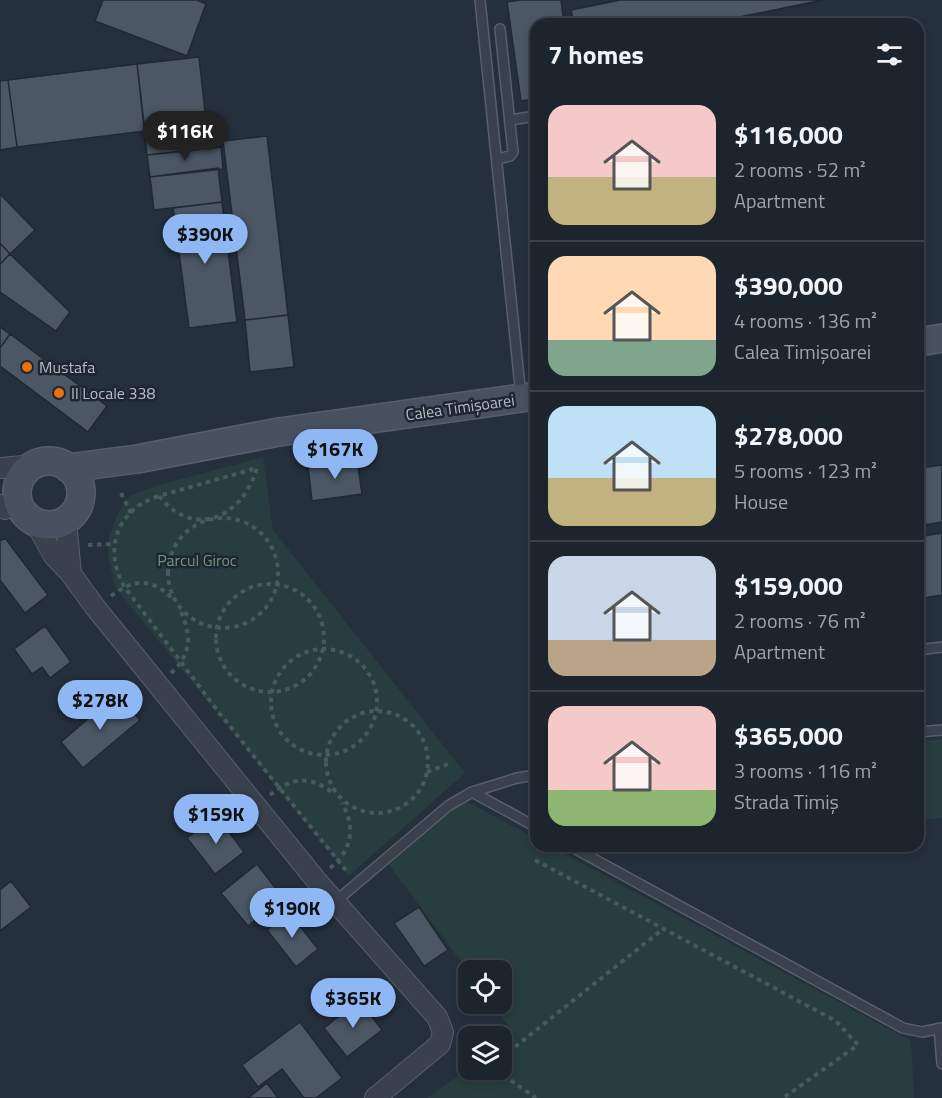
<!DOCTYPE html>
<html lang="en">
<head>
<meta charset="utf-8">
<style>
	:root { --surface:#1c242e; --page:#29303a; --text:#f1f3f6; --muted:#a0a4aa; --line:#3a414a; --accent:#8fb7f3 }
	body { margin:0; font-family:"Titillium Web",sans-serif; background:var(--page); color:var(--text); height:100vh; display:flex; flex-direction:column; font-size:22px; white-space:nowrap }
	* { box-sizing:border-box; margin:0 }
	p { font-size:20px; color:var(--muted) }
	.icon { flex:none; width:33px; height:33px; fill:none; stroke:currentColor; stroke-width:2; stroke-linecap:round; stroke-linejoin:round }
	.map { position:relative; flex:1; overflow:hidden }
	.sheet { position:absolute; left:530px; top:18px; width:394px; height:834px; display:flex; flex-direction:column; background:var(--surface); border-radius:18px; box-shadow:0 3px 9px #0003,0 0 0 2px var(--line) }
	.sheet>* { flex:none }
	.buttons { position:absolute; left:458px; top:960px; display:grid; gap:12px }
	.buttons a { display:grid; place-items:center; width:54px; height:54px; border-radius:12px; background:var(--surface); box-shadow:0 3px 9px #0003,0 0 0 2px var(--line); font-size:30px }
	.price { position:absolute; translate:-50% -51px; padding:0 14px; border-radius:21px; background:var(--accent); color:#111; font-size:20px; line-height:39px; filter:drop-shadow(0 2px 3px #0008) }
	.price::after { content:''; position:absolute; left:50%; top:36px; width:18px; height:14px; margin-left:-9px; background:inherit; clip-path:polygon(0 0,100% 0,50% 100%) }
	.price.on { background:#222; color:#fff }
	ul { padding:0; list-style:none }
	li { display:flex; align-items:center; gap:18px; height:150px; padding:0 18px }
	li+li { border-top:2px solid var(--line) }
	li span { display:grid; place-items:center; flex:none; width:168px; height:120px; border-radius:18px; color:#555 }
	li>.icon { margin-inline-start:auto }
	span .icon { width:72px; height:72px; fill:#fffc; stroke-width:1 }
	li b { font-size:26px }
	h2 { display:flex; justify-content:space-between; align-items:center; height:72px; padding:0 18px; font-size:26px }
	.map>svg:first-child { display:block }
</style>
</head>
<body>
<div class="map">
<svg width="942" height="1098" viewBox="0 0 942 1098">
	<rect width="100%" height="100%" fill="#25303d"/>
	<path fill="#283d3f" d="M263,457L273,530L465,773L349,876L115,587L108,556L109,536L119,511L130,496L155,486Z
		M942,739V818L918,820V741Z
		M462,799L535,838L536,846H550L911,1041L914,1098H427L468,1069L501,1070V1047L516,1036L492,1004H501V970L468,971L389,865Z"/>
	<path fill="#4b5765" stroke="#202834" stroke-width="1.5" d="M103,0H197L206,4L187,56L95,21Z
		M521,0H561L564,24H536V99L521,101L507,2Z
		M620,0H823L705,24H574L571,10Z
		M199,57L209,148L147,155L137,64Z
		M137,64L145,131L17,147L8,80Z
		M8,80L17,147L0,150V81Z
		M267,136L288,315L245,320L223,141Z
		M221,147L223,169L150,177L147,155Z
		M218,168L222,202L154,210L150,177Z
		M0,194L35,230L10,254L0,243Z
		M222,202L237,322L189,328L173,208Z
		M0,243L10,254L0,264Z
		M10,254L70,312L56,331L0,292V264Z
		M288,315L294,367L250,372L245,320Z
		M0,327L10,334L0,348Z
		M10,334L107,406L88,432L0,366V348Z
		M357,459L362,494L312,501L308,466Z
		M942,465V522L918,526V468Z
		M942,533V595L918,599V537Z
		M5,538L48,595L25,613L0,580V541Z
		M45,626L71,662L50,678L42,667L32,674L14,649Z
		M117,694L140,720L83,768L61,742Z
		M216,815L244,852L215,874L187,838Z
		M257,864L283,898L248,926L221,893Z
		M11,881L31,907L0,931V890Z
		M419,907L448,950L424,966L394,923Z
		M289,912L318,949L296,967L267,930Z
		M359,1000L382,1030L347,1057L324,1028Z
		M300,1022L342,1078L316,1098H304L282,1069L258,1087L242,1065Z
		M267,1083L278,1098H248Z"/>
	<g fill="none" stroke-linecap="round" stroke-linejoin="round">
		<defs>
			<path id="service" d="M480,0L521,396
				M510,120L536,116
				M497,159L510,156L513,152L500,29
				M918,650L942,647
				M918,732L942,730
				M472,792L536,827
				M570,846L903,1028L922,1032L942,1028
				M335,902L448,806L472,792L517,778L536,775
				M939,1028L942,1064"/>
			<path id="minor" d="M0,468L34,465
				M0,505L5,509
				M66,521L71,574
				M35,522L54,556L71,574L95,607L316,880L437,1017L443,1032L440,1044L375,1098"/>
			<path id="secondary" d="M918,342L942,338
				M17 493a32 32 0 1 1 64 0a32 32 0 1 1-64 0Z
				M68,468L137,459L279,432L536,396"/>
		</defs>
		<use href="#service" stroke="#575f6b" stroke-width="12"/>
		<use href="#minor" stroke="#575f6b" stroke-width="22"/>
		<use href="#secondary" stroke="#575f6b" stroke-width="30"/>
		<path stroke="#475a5d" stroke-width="4" stroke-dasharray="4.5 4.5" stroke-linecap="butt" d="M121,493L131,513
			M159,496C195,541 243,516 257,468L159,496C117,509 103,549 124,586L220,714L348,873
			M168 573a55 55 0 1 1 110 0a55 55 0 1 1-110 0Z
			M88,545L114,544
			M216 638a54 54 0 1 1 108 0a54 54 0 1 1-108 0Z
			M111,596C134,579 151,577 173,599
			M271 702a53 53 0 1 1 106 0a53 53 0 1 1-106 0Z
			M171,673C192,654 192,635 180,610
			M326 762a51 51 0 1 1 102 0a51 51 0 1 1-102 0Z
			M427,772L448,764
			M270,795C292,777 309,775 333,793
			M535,860L836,1021L858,1045L783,1098
			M330,868C352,850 356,828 342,803
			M460,1045L468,1050
			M501,1058L663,929
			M496,1070L536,1098"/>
		<use href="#service" stroke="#39414d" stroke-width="9"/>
		<use href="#minor" stroke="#39414d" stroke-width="20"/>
		<use href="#secondary" stroke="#475160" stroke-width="27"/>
	</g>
	<g fill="#e8710a" stroke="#1e2632" stroke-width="2">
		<circle cx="27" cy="367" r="6"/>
		<circle cx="59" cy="393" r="6"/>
	</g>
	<g text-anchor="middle" stroke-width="5" stroke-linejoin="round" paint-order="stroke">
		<g font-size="16" fill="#b5bcc8" stroke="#1e2632" text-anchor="start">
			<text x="39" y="373">Mustafa</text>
			<text x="71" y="399">Il Locale 338</text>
		</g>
		<g font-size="16" fill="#b5bcc8" stroke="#1e2632">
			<text transform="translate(460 407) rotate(-8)" y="6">Calea Timișoarei</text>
		</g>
		<g font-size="16" fill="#6d9876" stroke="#1e2632">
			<text x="197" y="566">Parcul Giroc</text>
		</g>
	</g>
</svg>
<div class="buttons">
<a><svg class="icon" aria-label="locate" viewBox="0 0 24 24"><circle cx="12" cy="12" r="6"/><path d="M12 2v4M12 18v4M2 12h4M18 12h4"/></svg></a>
<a><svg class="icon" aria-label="layers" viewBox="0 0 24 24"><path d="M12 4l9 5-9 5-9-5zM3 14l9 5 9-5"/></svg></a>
</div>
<b class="price on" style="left:185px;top:162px">$116K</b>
<b class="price" style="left:205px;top:265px">$390K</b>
<b class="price" style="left:335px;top:480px">$167K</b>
<b class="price" style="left:100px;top:731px">$278K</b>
<b class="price" style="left:216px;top:845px">$159K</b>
<b class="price" style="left:292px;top:939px">$190K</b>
<b class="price" style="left:353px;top:1029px">$365K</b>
<section class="sheet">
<h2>7 homes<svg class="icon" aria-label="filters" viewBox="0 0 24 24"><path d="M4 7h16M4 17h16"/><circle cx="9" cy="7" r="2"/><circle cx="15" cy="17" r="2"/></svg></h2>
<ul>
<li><span style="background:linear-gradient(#f6c9c9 60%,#c2b280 0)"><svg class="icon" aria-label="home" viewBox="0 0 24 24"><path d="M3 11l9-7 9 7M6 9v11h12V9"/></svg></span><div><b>$116,000</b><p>2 rooms · 52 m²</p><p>Apartment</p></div></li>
<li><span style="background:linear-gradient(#ffd9b3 70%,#7fa58c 0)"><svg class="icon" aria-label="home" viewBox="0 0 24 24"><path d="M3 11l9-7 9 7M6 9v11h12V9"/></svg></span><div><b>$390,000</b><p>4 rooms · 136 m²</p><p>Calea Timișoarei</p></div></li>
<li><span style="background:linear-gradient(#bfe0f5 60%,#c2b280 0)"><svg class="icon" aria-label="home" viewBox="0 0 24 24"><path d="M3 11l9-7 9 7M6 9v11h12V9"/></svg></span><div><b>$278,000</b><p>5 rooms · 123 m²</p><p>House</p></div></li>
<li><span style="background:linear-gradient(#c9d6e8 70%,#b9a48a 0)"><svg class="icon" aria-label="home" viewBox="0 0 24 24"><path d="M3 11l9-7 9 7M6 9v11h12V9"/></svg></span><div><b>$159,000</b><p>2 rooms · 76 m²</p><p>Apartment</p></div></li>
<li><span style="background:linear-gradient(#f6c9c9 70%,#8fb573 0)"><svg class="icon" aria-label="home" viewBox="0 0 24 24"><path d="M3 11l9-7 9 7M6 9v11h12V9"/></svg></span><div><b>$365,000</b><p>3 rooms · 116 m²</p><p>Strada Timiș</p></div></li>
</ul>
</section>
</div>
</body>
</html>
